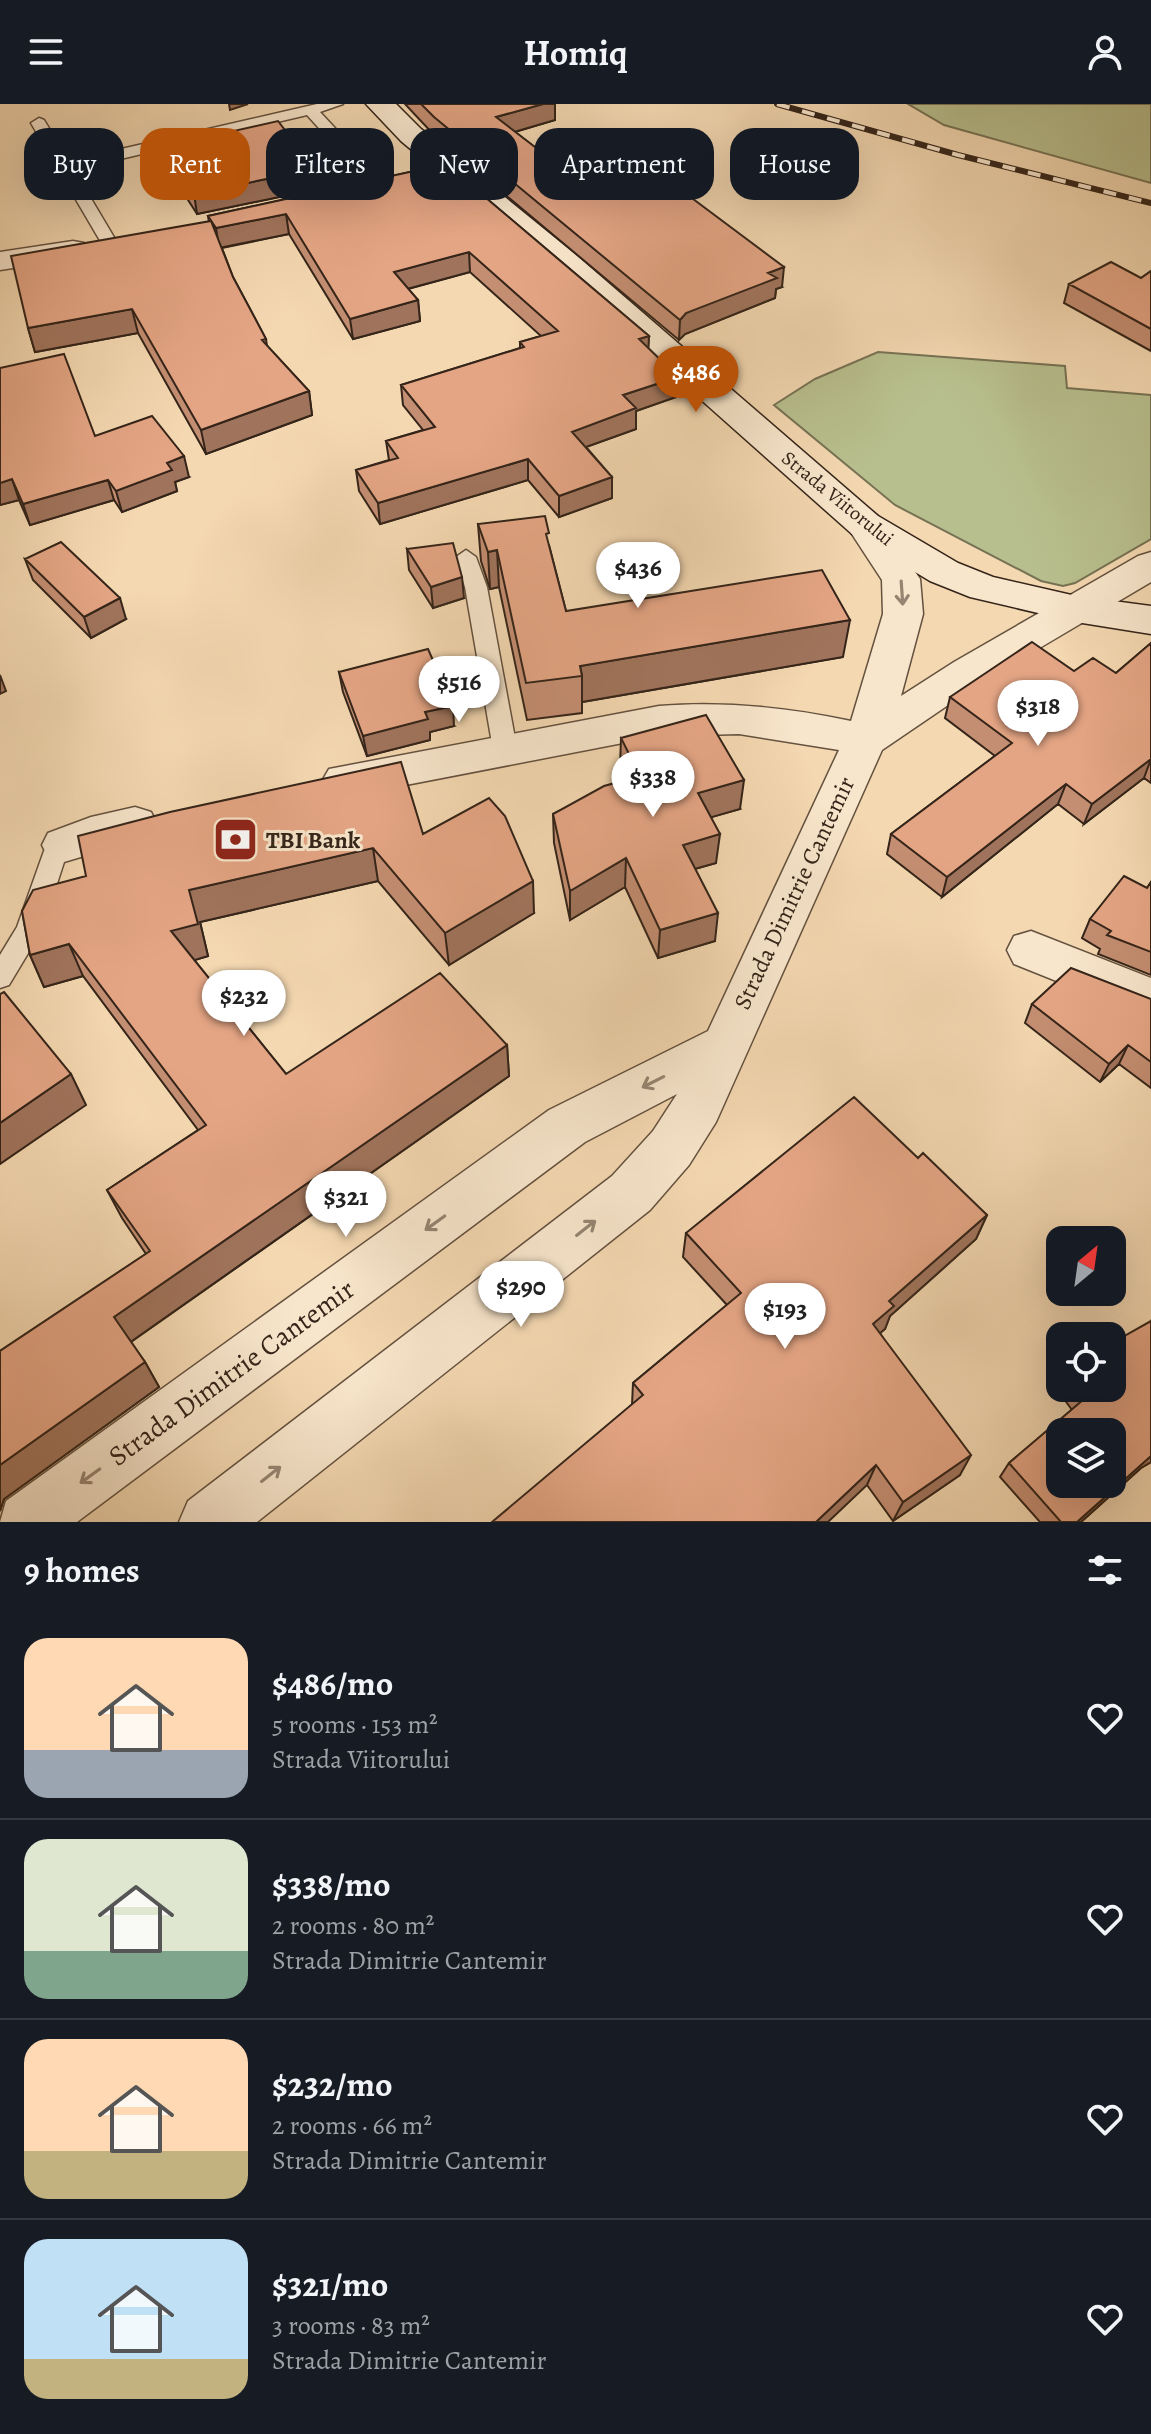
<!DOCTYPE html>
<html lang="en">
<head>
<meta charset="utf-8">
<style>
	:root { --surface:#171b24; --page:#20242c; --text:#f1f3f6; --muted:#9ea1a6; --line:#363941; --accent:#b45309 }
	body { margin:0; font-family:Alegreya,serif; background:var(--page); color:var(--text); height:100vh; display:flex; flex-direction:column; font-size:30px; white-space:nowrap }
	* { box-sizing:border-box; margin:0 }
	p { font-size:26px; color:var(--muted) }
	.icon { flex:none; width:44px; height:44px; fill:none; stroke:currentColor; stroke-width:2; stroke-linecap:round; stroke-linejoin:round }
	.map { position:relative; height:1418px; overflow:hidden }
	.panel { display:flex; flex-direction:column; background:var(--surface); flex:1 }
	.panel>* { flex:none }
	.top-card { position:absolute; left:24px; top:24px; width:1104px; height:72px; display:flex; gap:16px }
	.needle { width:52px; rotate:29deg }
	.buttons { position:absolute; left:1046px; top:1122px; display:grid; gap:16px }
	.buttons a { display:grid; place-items:center; width:80px; height:80px; border-radius:16px; background:var(--surface); box-shadow:0 8px 32px #0002; font-size:40px }
	.price { position:absolute; translate:-50% -68px; padding:0 18px; border-radius:28px; background:#fff; color:#222; font-size:26px; line-height:52px; filter:drop-shadow(0 2px 4px #0008) }
	.price::after { content:''; position:absolute; left:50%; top:48px; width:24px; height:18px; margin-left:-12px; background:inherit; clip-path:polygon(0 0,100% 0,50% 100%) }
	.price.on { background:var(--accent); color:#fff }
	ul { padding:0; list-style:none }
	li { display:flex; align-items:center; gap:24px; height:200px; padding:0 24px }
	li+li { border-top:2px solid var(--line) }
	li span { display:grid; place-items:center; flex:none; width:224px; height:160px; border-radius:24px; color:#555 }
	li>.icon { margin-inline-start:auto }
	span .icon { width:96px; height:96px; fill:#fffc; stroke-width:1 }
	li b { font-size:34px }
	h2 { display:flex; justify-content:space-between; align-items:center; height:96px; padding:0 24px; font-size:34px }
	.pill { padding:0 28px; border-radius:24px; background:var(--surface); box-shadow:0 8px 32px #0002; font-size:28px; line-height:72px }
	.pill.on { background:var(--accent); color:#fff }
	header { display:flex; justify-content:space-between; align-items:center; height:104px; padding:0 24px; background:var(--surface); font-size:36px; font-weight:700 }
	.map>svg:first-child { display:block }
</style>
</head>
<body>
<header><svg class="icon" aria-label="menu" viewBox="0 0 24 24"><path d="M4 6h16M4 12h16M4 18h16"/></svg>Homiq<svg class="icon" aria-label="person" viewBox="0 0 24 24"><circle cx="12" cy="8" r="4"/><path d="M4 21q1-7 8-7t8 7"/></svg></header>
<div class="map">
<svg width="1151" height="1418" viewBox="0 0 1151 1418">
	<rect width="100%" height="100%" fill="#f4d8b1"/>
	<filter id="stains"><feTurbulence type="fractalNoise" baseFrequency=".0025" numOctaves="4"/><feColorMatrix values="0 0 0 0 .2 0 0 0 0 .09 0 0 0 0 .02 0 0 0 .5 -.17"/></filter>
	<radialGradient id="worn" r=".72"><stop offset=".6" stop-color="#630" stop-opacity="0"/><stop offset="1" stop-color="#630" stop-opacity=".3"/></radialGradient>
	<path fill="#b8bf8e" stroke="#767254" stroke-width="2" d="M908,0H1151V79L944,21Z
		M878,248L1065,262L1067,284L1151,291V435L1075,479L1063,482L1041,477L895,401L774,301L815,275Z"/>
	<g fill="none" stroke-linecap="round" stroke-linejoin="round">
		<defs>
			<path id="lane" d="M317,0H343L320,8L388,81V87H376L307,11L74,66L118,140L110,145L102,140L31,19L39,14L44,16L69,57Z
				M466,446L476,453L487,483L517,645L513,651L505,654L497,651L493,645L465,483L456,453Z
				M64,731L73,734L76,741L64,758L42,826L9,881L0,884V851L17,823L44,747L55,734Z"/>
			<path id="street" d="M73,137L84,139L88,146L84,153L0,166V148Z
				M865,409L878,412L920,475L923,510L901,592L954,558L1138,452L1151,448V478L982,578L882,646L716,1018L689,1061L650,1106L257,1418H179L188,1397L612,1072L653,1027L677,990L585,1038L77,1418H0L6,1397L549,1006L708,927L839,646L739,630L659,632L344,693L329,689L322,677L329,665L659,602C724,597 786,603 851,617L883,510L882,476L846,421L852,412Z
				M135,703L151,708L157,720L151,732L64,758L48,753L42,741L48,729L91,713Z
				M1031,827L1151,874V915L1014,860L1007,846L1014,832Z"/>
			<path id="secondary" d="M366,0H396L421,25L576,151L878,412L958,459L993,473L1076,492L1151,502V530L1076,518L970,493L930,477L852,430L554,165L401,37Z"/>
		</defs>
		<use href="#lane" stroke="#64513f" stroke-width="3"/>
		<use href="#street" stroke="#64513f" stroke-width="3"/>
		<use href="#secondary" stroke="#342419" stroke-width="3"/>
		<use href="#lane" fill="#f8e6cc" fill-rule="evenodd"/>
		<use href="#street" fill="#f8e6cc" fill-rule="evenodd"/>
		<use href="#secondary" fill="#f8e6cc" fill-rule="evenodd"/>
		<defs>
			<path id="rail" d="M777,0L958,51L1151,99"/>
		</defs>
		<use href="#rail" stroke="#342419" stroke-width="6"/>
		<use href="#rail" stroke="#f8e6cc" stroke-width="4" stroke-dasharray="13" stroke-linecap="butt"/>
	</g>
	<path fill="#c48e72" stroke="#342419" stroke-width="2" d="M405,0H555V16L515,28L566,67L782,183L776,185L775,194L685,230L679,236L435,32Z
		M163,43L315,65L318,85L197,110L167,63Z
		M446,60L649,232L648,244L678,273L676,293L636,307V325L586,343L612,373V394L559,413L528,376L380,420L359,387L356,366L389,356L386,337L423,326L403,301L401,281L520,244V238L541,232L470,168L408,185L418,196L420,217L353,235L289,130L222,144L233,173L266,235L267,242L309,287L312,311L206,350L138,229L35,248L28,224L209,118L208,112Z
		M1151,167V247L1064,199L1069,180L1141,174Z
		M0,264L95,332L189,373L175,378L177,387L122,408L114,396L30,421L19,396L0,401Z
		M478,420L549,441L566,507L843,553L582,598V609L527,616L499,483L490,485L481,457Z
		M407,445L464,494L433,504L409,466Z
		M25,455L126,515L91,534L33,476Z
		M1151,539V679L1144,674L1084,720L1058,700L942,793L887,750L891,730L995,652L945,614L950,593L1074,567L1116,569Z
		M339,568L454,622L430,628V636L367,652L343,588Z
		M621,634L740,705L711,713L716,759L695,765L715,837L658,854L625,783L570,816L554,739L553,710L626,676L620,663Z
		M423,730L534,809L449,861L378,777L200,818L208,852L194,856L286,970L507,941L509,972L131,1238L145,1258L159,1283L4,1395L0,1407V1247L146,1150L122,1114L107,1086L198,1026L83,872L44,883L30,851L22,807Z
		M1151,778V871L1098,850L1100,845L1082,834L1090,815L1147,784Z
		M1151,895V984L1119,960L1100,978L1025,919L1032,900Z
		M918,1054L987,1111L976,1135L890,1212L885,1225L880,1229L960,1371L893,1417L867,1381L632,1301L633,1279L727,1201L683,1153L686,1129Z
		M1151,1217V1358L1141,1364L1081,1418H1040L1000,1373L1009,1359L1072,1306L1054,1281L1060,1272V1284H1112Z"/>
	<path fill="#a0745c" stroke="#342419" stroke-width="2" d="M229,0H248L230,6Z
		M543,0H555V16L497,33L496,13Z
		M315,65L318,85L197,110L194,90Z
		M286,110L289,130L219,144L216,124Z
		M469,148L470,168L396,188L394,168Z
		M784,163L782,183L776,185L775,194L685,230L679,236L680,216L686,209L768,169Z
		M418,196L420,217L353,235L350,215Z
		M132,205L138,229L35,248L28,224Z
		M649,232L648,252L639,235Z
		M678,273L676,293L636,307V325L572,348V328L623,291Z
		M309,287L312,311L206,350L201,326Z
		M184,352L189,373L175,378L177,387L122,408L116,387L167,359Z
		M528,355V376L380,420L378,399Z
		M612,373V394L559,413V392Z
		M12,375L19,396L0,401V379Z
		M108,376L114,396L30,421L23,400Z
		M497,446L499,483L490,485L488,448Z
		M462,473L464,494L433,504L431,483Z
		M120,494L126,515L91,534L84,513Z
		M850,516L843,553L582,598V572L580,562Z
		M0,571L6,587L0,590Z
		M453,602L454,622L430,628V636L367,652L363,632L425,608Z
		M1151,655L1144,674L1084,720L1092,700Z
		M744,676L740,705L695,718L698,689Z
		M1066,680L1058,700L942,793L947,773Z
		M720,730L716,759L680,769L683,741Z
		M373,744L378,777L200,818L208,852L182,860L171,827L189,786Z
		M626,754L625,783L570,816V787Z
		M533,777L534,809L449,861L445,829Z
		M718,809L715,837L658,854L660,826Z
		M69,840L83,872L44,883L30,851Z
		M507,941L509,972L129,1239L114,1213Z
		M1128,941L1119,960L1100,978L1109,960Z
		M71,970L86,1001L0,1060V1019Z
		M987,1111L976,1135L890,1212L885,1225L865,1242L873,1220L889,1197Z
		M145,1258L159,1283L4,1395L0,1407V1361Z
		M971,1351L960,1371L893,1417L903,1398Z
		M1151,1352V1358L1141,1364L1081,1418H1077Z
		M876,1361L867,1381L828,1418H816Z"/>
	<path fill="#e4a584" stroke="#342419" stroke-width="2" fill-rule="evenodd" d="M421,0H543L496,13L566,67L612,52L649,79L665,74L784,163L768,169L777,174L686,209L680,216L434,13Z
		M278,17L315,65L194,90L163,43Z
		M446,60L649,232L639,235L678,273L623,291L636,304L572,328L612,373L559,392L528,355L378,399L356,366L398,354L386,337L435,323L401,281L524,243L520,238L558,227L469,148L394,168L418,196L350,215L286,110L216,124L208,112Z
		M211,117L233,173L266,235L262,236L309,287L201,326L132,205L28,224L11,152Z
		M1111,158L1141,174L1151,167V225L1069,180Z
		M64,250L95,332L152,312L184,352L167,359L172,366L116,387L108,376L23,400L12,375L0,379V264Z
		M545,412L549,429L546,430L566,507L822,466L850,516L580,562L582,572L526,579L497,446L488,448L478,420Z
		M61,438L120,494L84,513L25,455Z
		M453,439L462,473L431,483L407,445Z
		M1032,538L1074,567L1093,554L1116,569L1151,539V655L1092,700L1066,680L947,773L891,730L1012,639L950,593Z
		M428,545L453,602L425,608L428,615L363,632L339,568Z
		M706,611L744,676L698,689L720,730L683,741L718,809L660,826L626,754L570,787L553,710L604,682L640,672L621,634Z
		M401,658L423,730L489,694L505,712L533,777L445,829L373,744L189,786L198,820L171,827L286,970L440,869L507,941L114,1213L145,1258L0,1361V1247L150,1147L107,1086L206,1021L69,840L30,851L22,807L33,786L86,772L78,732L170,708Z
		M1124,772L1147,784L1151,778V848L1107,831L1111,827L1090,815Z
		M1071,864L1151,895V958L1128,941L1109,960L1032,900Z
		M4,888L71,970L0,1019V890Z
		M854,993L918,1054L923,1049L987,1111L889,1197L894,1202L873,1220L971,1351L903,1398L876,1361L816,1418H492L643,1291L633,1279L741,1189L686,1129Z
		M1151,1217V1352L1077,1418H1061L1009,1359L1084,1295L1077,1284H1112V1239ZM1060,1328H1112V1380H1060Z"/>
	<defs><path id="oneway-shaft" d="M-6 0H5M1.5-3L5.5 0L1.5 3" fill="none" stroke-width="1.6" stroke-linecap="round" stroke-linejoin="round" transform="scale(2)"/></defs>
	<g stroke="#968572">
		<use href="#oneway-shaft" transform="translate(902 489) rotate(86)"/>
		<use href="#oneway-shaft" transform="translate(653 978) rotate(153)"/>
		<use href="#oneway-shaft" transform="translate(435 1119) rotate(144)"/>
		<use href="#oneway-shaft" transform="translate(586 1124) rotate(-38)"/>
		<use href="#oneway-shaft" transform="translate(271 1370) rotate(-38)"/>
		<use href="#oneway-shaft" transform="translate(90 1372) rotate(144)"/>
	</g>
	<defs>
		<symbol id="bank-square" viewBox="-11 -11 22 22"><rect x="-9" y="-9" width="18" height="18" rx="4" fill="#8f2418" stroke="#f8e6cc"/><path d="M-6-4H6V4H-6ZM0-2.3a2.3 2.3 0 1 0 0 4.6a2.3 2.3 0 1 0 0-4.6Z" fill="#fff"/></symbol>
	</defs>
	<g fill-rule="evenodd">
		<use href="#bank-square" x="210" y="710" width="51" height="51"/>
	</g>
	<g text-anchor="middle" stroke-width="6" stroke-linejoin="round" paint-order="stroke">
		<g font-size="20" fill="#342419" stroke="#f8e6cc">
			<text transform="translate(838 394) rotate(39)" y="7">Strada Viitorului</text>
		</g>
		<g font-size="24" font-weight="bold" fill="#342419" stroke="#f8e6cc" text-anchor="start">
			<text x="266" y="744">TBI Bank</text>
		</g>
		<g font-size="24" fill="#342419" stroke="#f8e6cc">
			<text transform="translate(794 789) rotate(-65)" y="8">Strada Dimitrie Cantemir</text>
		</g>
		<g font-size="28" fill="#342419" stroke="#f8e6cc">
			<text transform="translate(231 1268) rotate(-36)" y="10">Strada Dimitrie Cantemir</text>
		</g>
	</g>
	<rect width="100%" height="100%" filter="url(#stains)"/>
	<rect width="100%" height="100%" fill="url(#worn)"/>
</svg>
<div class="buttons">
<a><svg class="needle" viewBox="-14 -14 28 28"><path d="M0-13l5 13h-10z" fill="#e53935"/><path d="M0 13l5-13h-10z" fill="#9ea1a6"/></svg></a>
<a><svg class="icon" aria-label="locate" viewBox="0 0 24 24"><circle cx="12" cy="12" r="6"/><path d="M12 2v4M12 18v4M2 12h4M18 12h4"/></svg></a>
<a><svg class="icon" aria-label="layers" viewBox="0 0 24 24"><path d="M12 4l9 5-9 5-9-5zM3 14l9 5 9-5"/></svg></a>
</div>
<b class="price on" style="left:696px;top:310px">$486</b>
<b class="price" style="left:638px;top:506px">$436</b>
<b class="price" style="left:459px;top:620px">$516</b>
<b class="price" style="left:1038px;top:644px">$318</b>
<b class="price" style="left:653px;top:715px">$338</b>
<b class="price" style="left:244px;top:934px">$232</b>
<b class="price" style="left:346px;top:1135px">$321</b>
<b class="price" style="left:521px;top:1225px">$290</b>
<b class="price" style="left:785px;top:1247px">$193</b>
<div class="top-card">
<a class="pill">Buy</a>
<a class="pill on">Rent</a>
<a class="pill">Filters</a>
<a class="pill">New</a>
<a class="pill">Apartment</a>
<a class="pill">House</a>
</div>
</div>
<section class="panel">
<h2>9 homes<svg class="icon" aria-label="filters" viewBox="0 0 24 24"><path d="M4 7h16M4 17h16"/><circle cx="9" cy="7" r="2"/><circle cx="15" cy="17" r="2"/></svg></h2>
<ul>
<li><span style="background:linear-gradient(#ffd9b3 70%,#9aa5b1 0)"><svg class="icon" aria-label="home" viewBox="0 0 24 24"><path d="M3 11l9-7 9 7M6 9v11h12V9"/></svg></span><div><b>$486/mo</b><p>5 rooms · 153 m²</p><p>Strada Viitorului</p></div><svg class="icon" aria-label="heart" viewBox="0 0 24 24"><path d="M12 20l-8-8c-3-5 5-10 8-4 3-6 11-1 8 4z"/></svg></li>
<li><span style="background:linear-gradient(#dfe7d0 70%,#7fa58c 0)"><svg class="icon" aria-label="home" viewBox="0 0 24 24"><path d="M3 11l9-7 9 7M6 9v11h12V9"/></svg></span><div><b>$338/mo</b><p>2 rooms · 80 m²</p><p>Strada Dimitrie Cantemir</p></div><svg class="icon" aria-label="heart" viewBox="0 0 24 24"><path d="M12 20l-8-8c-3-5 5-10 8-4 3-6 11-1 8 4z"/></svg></li>
<li><span style="background:linear-gradient(#ffd9b3 70%,#c2b280 0)"><svg class="icon" aria-label="home" viewBox="0 0 24 24"><path d="M3 11l9-7 9 7M6 9v11h12V9"/></svg></span><div><b>$232/mo</b><p>2 rooms · 66 m²</p><p>Strada Dimitrie Cantemir</p></div><svg class="icon" aria-label="heart" viewBox="0 0 24 24"><path d="M12 20l-8-8c-3-5 5-10 8-4 3-6 11-1 8 4z"/></svg></li>
<li><span style="background:linear-gradient(#bfe0f5 75%,#c2b280 0)"><svg class="icon" aria-label="home" viewBox="0 0 24 24"><path d="M3 11l9-7 9 7M6 9v11h12V9"/></svg></span><div><b>$321/mo</b><p>3 rooms · 83 m²</p><p>Strada Dimitrie Cantemir</p></div><svg class="icon" aria-label="heart" viewBox="0 0 24 24"><path d="M12 20l-8-8c-3-5 5-10 8-4 3-6 11-1 8 4z"/></svg></li>
</ul>
</section>
</body>
</html>
